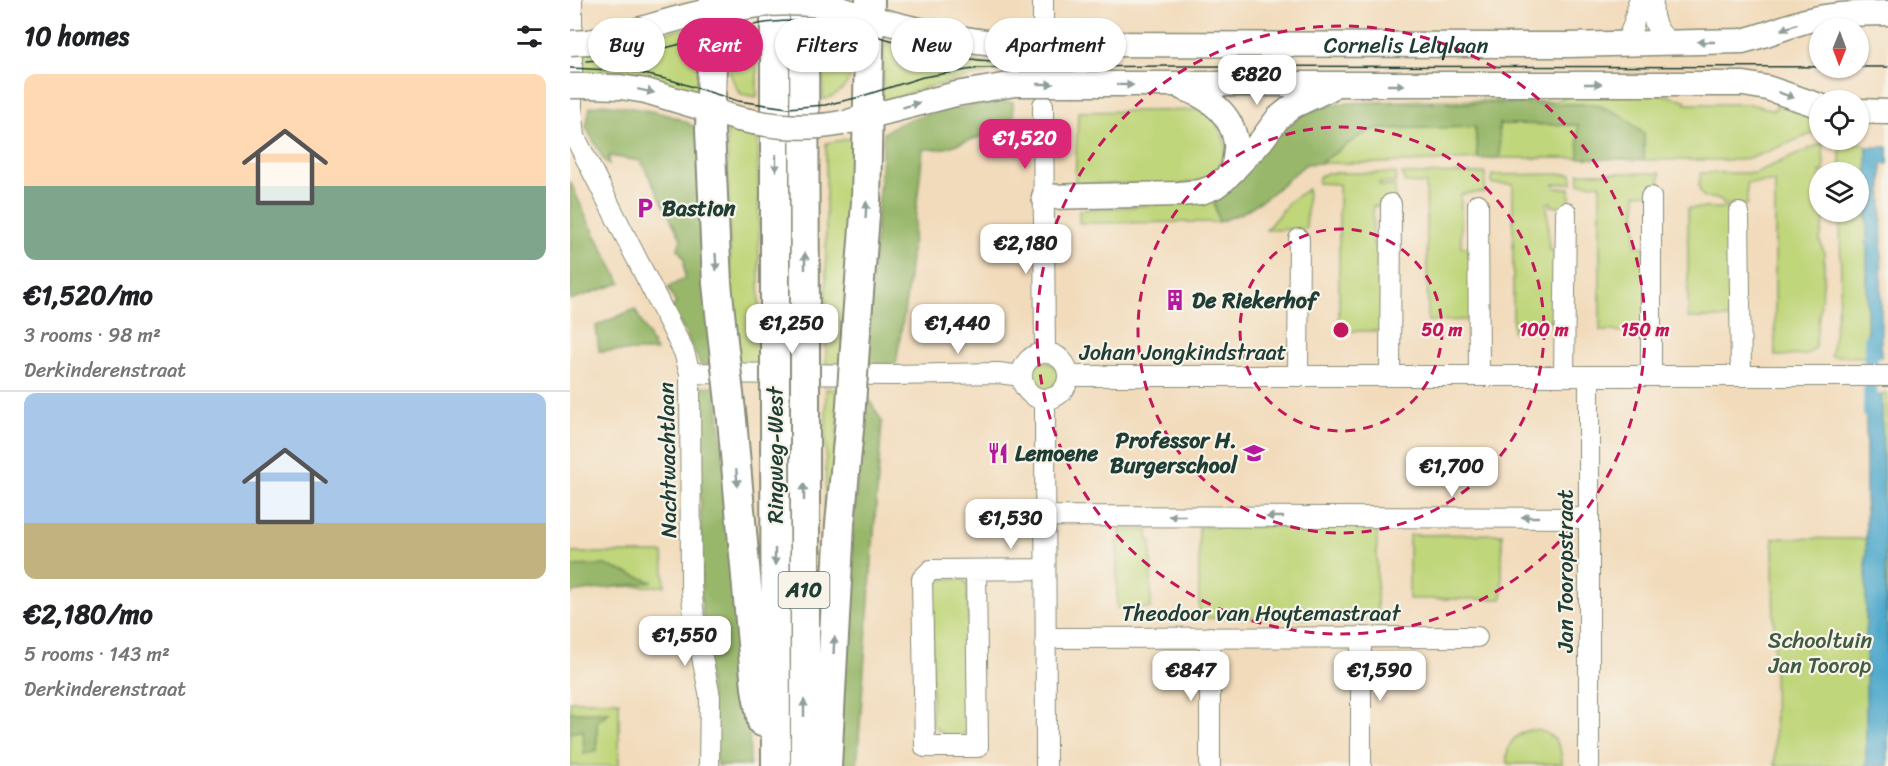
<!DOCTYPE html>
<html lang="en">
<head>
<meta charset="utf-8">
<style>
	:root { --surface:#fff; --page:#f2f2f2; --text:#202124; --muted:#757577; --line:#e0e0e0; --accent:#db2777 }
	body { margin:0; font-family:Sriracha,sans-serif; background:var(--page); color:var(--text); height:100vh; display:flex; flex-direction:column; font-size:22px; white-space:nowrap }
	* { box-sizing:border-box; margin:0 }
	p { font-size:20px; color:var(--muted) }
	.icon { flex:none; width:33px; height:33px; fill:none; stroke:currentColor; stroke-width:2; stroke-linecap:round; stroke-linejoin:round }
	.map { position:relative; flex:1; overflow:hidden }
	.details { display:flex; flex-direction:column; background:var(--surface); width:570px }
	.details>* { flex:none }
	.banner { position:absolute; left:18px; top:18px; width:570px; height:54px; display:flex; gap:12px }
	.needle { width:39px; rotate:181deg }
	.controls { position:absolute; left:1239px; top:18px; display:grid; gap:12px }
	.controls a { display:grid; place-items:center; width:60px; height:60px; border-radius:50%; background:var(--surface); box-shadow:0 2px 4px #0004; font-size:30px }
	.price { position:absolute; translate:-50% -51px; padding:0 14px; border-radius:12px; background:#fff; color:#222; font-size:20px; line-height:39px; filter:drop-shadow(0 2px 3px #0008) }
	.price::after { content:''; position:absolute; left:50%; top:36px; width:18px; height:14px; margin-left:-9px; background:inherit; clip-path:polygon(0 0,100% 0,50% 100%) }
	.price.active { background:var(--accent); color:#fff }
	ul { padding:0; list-style:none }
	li { display:grid; align-content:center; gap:12px; height:318px; padding:0 24px }
	li+li { border-top:2px solid var(--line) }
	li span { display:grid; place-items:center; height:186px; border-radius:12px; color:#555 }
	li>.icon { margin-inline-start:auto }
	span .icon { width:108px; height:108px; fill:#fffc; stroke-width:1 }
	li b { font-size:26px }
	h2 { display:flex; justify-content:space-between; align-items:center; height:72px; padding:0 24px; font-size:26px }
	.pill { padding:0 21px; border-radius:27px; background:var(--surface); box-shadow:0 2px 4px #0004; font-size:21px; line-height:54px }
	.pill.active { background:var(--accent); color:#fff }
	main { display:flex; flex:1; min-height:0 }
	.map>svg:first-child { display:block }
</style>
</head>
<body>
<main>
<section class="details">
<h2>10 homes<svg class="icon" aria-label="filters" viewBox="0 0 24 24"><path d="M4 7h16M4 17h16"/><circle cx="9" cy="7" r="2"/><circle cx="15" cy="17" r="2"/></svg></h2>
<ul>
<li><span style="background:linear-gradient(#ffd9b3 60%,#7fa58c 0)"><svg class="icon" aria-label="home" viewBox="0 0 24 24"><path d="M3 11l9-7 9 7M6 9v11h12V9"/></svg></span><div><b>€1,520/mo</b><p>3 rooms · 98 m²</p><p>Derkinderenstraat</p></div></li>
<li><span style="background:linear-gradient(#a9c7e8 70%,#c2b280 0)"><svg class="icon" aria-label="home" viewBox="0 0 24 24"><path d="M3 11l9-7 9 7M6 9v11h12V9"/></svg></span><div><b>€2,180/mo</b><p>5 rooms · 143 m²</p><p>Derkinderenstraat</p></div></li>
</ul>
</section>
<div class="map">
<svg width="1318" height="766" viewBox="0 0 1318 766">
	<rect width="100%" height="100%" fill="#f7f3e8"/>
	<filter id="ink" filterUnits="userSpaceOnUse"><feTurbulence type="fractalNoise" baseFrequency=".0167" numOctaves="2"/><feDisplacementMap in="SourceGraphic" scale="12" xChannelSelector="R" yChannelSelector="G"/><feConvolveMatrix kernelMatrix="1 2 1 2 8 2 1 2 1" color-interpolation-filters="sRGB"/></filter>
	<filter id="wash" filterUnits="userSpaceOnUse"><feTurbulence type="fractalNoise" baseFrequency=".008" numOctaves="4" result="noise"/><feDisplacementMap in="SourceGraphic" scale="24" xChannelSelector="R" yChannelSelector="G"/><feGaussianBlur stdDeviation="1.35" result="paint"/><feColorMatrix in="noise" values="0 0 0 0 0 0 0 0 0 0 0 0 0 0 0 0 0 1.4 0 .05"/><feComposite in="paint" operator="in"/></filter>
	<g filter="url(#wash)">
		<rect width="100%" height="100%" fill="#f2dbbb"/>
		<path fill="#c0d67a" stroke="#708a57" stroke-width="1.5" d="M126,26L128,28L133,75L131,95L88,80L56,74L0,73V52Z
			M181,27H187V97L171,94C152,69 156,46 181,27Z
			M254,32C264,36 275,41 280,52C289,72 273,97 253,99Z
			M314,43L372,59L443,66L356,88L312,102Z
			M1074,90L1115,100L1116,104H1179L1205,110L1206,106L1249,115V131L1186,156L1170,160H1074V134L1051,115L1025,104L853,103L769,104L851,100L985,101L1008,92Z
			M642,110L656,146L653,160L643,174L628,181L609,185L505,183L508,112Z
			M929,124L1008,125L1009,158H930Z
			M905,127L908,159L814,163H750L790,136L805,129Z
			M157,131L188,139L190,365H165L161,300Z
			M283,138L280,242L271,365H256V143Z
			M1253,143L1254,172H1250V212H1254V221L1250,240L1254,253V277L1245,348L1236,355L1205,356V182L1177,183V205L1153,204L1150,199L1134,197C1127,190 1129,182 1131,173H1185Z
			M1292,143L1297,147V357L1261,356L1271,285L1270,212H1288V172H1270V147Z
			M757,173H826L825,183H809L810,186H825L824,207L803,206V245L814,246L812,331H769V184L748,183L749,177Z
			M915,173V192L891,194V247H902V320L858,321L856,184L835,183L832,174Z
			M1009,173H1090L1089,192L1066,194V246L1076,247V332L1030,331V184L1009,183Z
			M1002,174V183L984,184L985,188H1000V206H981V202L977,203L979,250L988,251V321L954,320L947,326V331L943,332V184H922V175Z
			M738,189L736,229L696,230L720,201Z
			M643,198L649,222L509,223V210L570,206Z
			M1118,208H1162V318H1118Z
			M460 376a14 14 0 1 1 28 0a14 14 0 1 1-28 0Z
			M256,389L270,390L255,595Z
			M1318,394V766H1205L1203,538L1296,539V395Z
			M807,526V618H629V527Z
			M550,530H578V541H581V608H547V541H550Z
			M932,534V599H839V535Z
			M0,553H93L95,586L18,587L0,589Z
			M368,579H392L397,582L403,728C388,740 372,738 362,723V588Z
			M0,701H49V766H0Z
			M959,730C981,729 992,742 992,764H937C936,746 942,736 959,730Z"/>
		<path fill="#98b76a" stroke="#5c7a4f" stroke-width="1.5" d="M428,102H443L444,126L372,149H353L337,293L326,364L295,365L314,133C335,115 400,105 428,102Z
			M853,103L1025,104L1051,115L1074,134V160L1009,158L1008,125L929,124L930,158L908,159L905,127L805,129L790,136L750,163L736,164L697,197L672,213L649,222L643,198C669,173 714,118 747,109C780,99 819,103 853,103Z
			M33,104C56,107 108,112 125,128C128,131 130,137 132,141L144,365H131L102,307L106,304L98,287L115,278L114,258L108,249L111,239L71,161L39,156V165L34,160L16,127L20,107Z
			M0,181L16,217L51,283L0,300Z
			M65,309L86,351H29L26,326Z
			M146,386L179,709L180,766H147L131,599L130,387Z
			M294,390L312,422L287,766H265Z
			M35,565L83,582L0,593V566Z
			M0,712H39L27,722V750L14,754L13,730L0,733Z"/>
		<path fill="#4fa9cc" stroke="#377380" stroke-width="1.5" d="M1297,147H1318V164H1312L1311,358L1318,681V766H1296V395H1305V358L1297,357Z"/>
		<path fill="#f2dbbb" d="M1294,358H1313V394H1293L1302,393V360Z"/>
		<g fill="none" stroke-linecap="round" stroke-linejoin="round">
			<path stroke="#4fa9cc" stroke-width="14" d="M1300,413L1301,339"/>
		</g>
	</g>
	<g filter="url(#ink)">
		<g fill="none" stroke-linecap="round" stroke-linejoin="round">
			<path stroke="#c8bba0" stroke-width="20" stroke-dasharray="20 10" stroke-linecap="butt" d="M473,30V97"/>
			<defs>
				<path id="minor" d="M2,0V107L5,137L114,352L120,373L121,586L124,617L140,697L139,766
					M473,0V24
					M1083,0C1081,18 1085,31 1100,42
					M1055,44L1063,26L1069,0
					M473,105L475,353
					M1081,197V376
					M908,204L909,376
					M1169,213L1171,376
					M452 376a23 23 0 1 1 46 0a23 23 0 1 1-46 0Z
					M120,373L323,375L428,373L452,376
					M498,376H1318
					M728,376L729,239
					M820,376L821,204
					M994,376L996,212
					M475,399L476,766
					M474,516L1019,518
					M406,570L408,747H355L352,579L361,570L475,569
					M791,637V766
					M476,638L907,637
					M640,766V637
					M1019,766V376"/>
				<g id="major">
					<path d="M270,9C326,26 387,41 445,45"/>
					<path d="M18,42C66,34 112,13 161,8"/>
					<path id="s1" d="M506,44L997,45L1172,41C1194,36 1214,27 1235,21C1262,14 1290,13 1318,13"/>
					<path d="M505,84H1174L1197,88L1250,106"/>
					<path d="M18,86L51,87L76,91L169,119"/>
					<path d="M613,88C639,97 662,114 666,143C667,151 664,162 663,171"/>
					<path d="M1288,111L1318,112"/>
					<path d="M281,121L386,94L445,84"/>
					<path d="M474,197L609,194L631,192L644,187L655,179L691,141L708,118L723,106L759,89"/>
				</g>
				<path id="highway" d="M144,0L140,130L147,283L152,332
					M205,0V340
					M234,0L235,340
					M286,332L296,202L300,0
					M205,414L206,766
					M235,415V766
					M162,420L186,688L192,722
					M257,766L270,524L280,419"/>
			</defs>
			<use href="#minor" stroke="#888c78" stroke-width="22"/>
			<use href="#major" stroke="#888c78" stroke-width="27"/>
			<use href="#highway" stroke="#888c78" stroke-width="32"/>
			<use href="#minor" stroke="#fff" stroke-width="20"/>
			<use href="#major" stroke="#fff" stroke-width="24"/>
			<use href="#highway" stroke="#fff" stroke-width="28"/>
			<path stroke="#1f3d34" stroke-width="1.5" d="M16,61C57,59 97,48 136,37C164,29 193,21 221,21C289,23 353,57 422,61
				M0,68L61,71L104,81L168,101L218,108L255,105L286,98L353,77L410,68L599,66L1318,67"/>
			<defs>
				<path id="major-bridge" d="M169,8C203,2 237,1 270,9
					M0,43L18,42
					M445,45L506,44
					M445,84H505
					M0,86H18
					M169,119C204,127 237,130 272,123"/>
				<path id="highway-bridge" d="M152,332L162,420
					M205,340V414
					M235,415V340
					M280,419L286,332"/>
			</defs>
			<use href="#major-bridge" stroke="#888c78" stroke-width="27" stroke-linecap="butt"/>
			<use href="#highway-bridge" stroke="#888c78" stroke-width="32" stroke-linecap="butt"/>
			<use href="#major-bridge" stroke="#fff" stroke-width="24"/>
			<use href="#highway-bridge" stroke="#fff" stroke-width="28"/>
		</g>
		<defs><path id="oneway-solid" d="M-6-.8H1V-3.2L6.5 0L1 3.2V.8H-6Z" transform="scale(1.5)"/></defs>
		<g fill="#8f9e9a">
			<use href="#oneway-solid" transform="translate(1219 27) rotate(159)"/>
			<use href="#oneway-solid" transform="translate(1136 42) rotate(180)"/>
			<use href="#oneway-solid" transform="translate(475 84)"/>
			<use href="#oneway-solid" transform="translate(1023 84)"/>
			<use href="#oneway-solid" transform="translate(555 85) rotate(1)"/>
			<use href="#oneway-solid" transform="translate(826 85)"/>
			<use href="#oneway-solid" transform="translate(76 91) rotate(12)"/>
			<use href="#oneway-solid" transform="translate(1216 95) rotate(20)"/>
			<use href="#oneway-solid" transform="translate(341 105) rotate(-17)"/>
			<use href="#oneway-solid" transform="translate(206 163) rotate(90)"/>
			<use href="#oneway-solid" transform="translate(296 210) rotate(-87)"/>
			<use href="#oneway-solid" transform="translate(235 261) rotate(-90)"/>
			<use href="#oneway-solid" transform="translate(146 262) rotate(87)"/>
			<use href="#oneway-solid" transform="translate(167 478) rotate(85)"/>
			<use href="#oneway-solid" transform="translate(234 492) rotate(-90)"/>
			<use href="#oneway-solid" transform="translate(607 516) rotate(-180)"/>
			<use href="#oneway-solid" transform="translate(705 517) rotate(-180)"/>
			<use href="#oneway-solid" transform="translate(960 517) rotate(-180)"/>
			<use href="#oneway-solid" transform="translate(205 557) rotate(90)"/>
			<use href="#oneway-solid" transform="translate(264 645) rotate(-87)"/>
			<use href="#oneway-solid" transform="translate(234 708) rotate(-90)"/>
		</g>
	</g>
	<g fill="none" stroke="#c2185b" stroke-width="3" stroke-dasharray="10 8">
		<circle cx="771" cy="330" r="101"/>
		<circle cx="771" cy="330" r="203"/>
		<circle cx="771" cy="330" r="304"/>
	</g>
	<defs>
		<symbol id="parking-bare" viewBox="-9 -9 18 18"><path d="M-3.5-5.5H1a3.5 3.5 0 0 1 0 7H-1V5.5H-3.5ZM-1-3.4V-.6H.8a1.4 1.4 0 0 0 0-2.8Z" fill="#b5179e" stroke="#f7f3e8" stroke-width="2.5" paint-order="stroke"/></symbol>
		<symbol id="building-bare" viewBox="-9 -9 18 18"><path d="M-4-6H4V6H1V3H-1V6H-4ZM-2.5-4.3h1.7v1.8h-1.7ZM.8-4.3h1.7v1.8H.8ZM-2.5-1h1.7V.8h-1.7ZM.8-1h1.7V.8H.8Z" fill="#b5179e" stroke="#f7f3e8" stroke-width="2.5" paint-order="stroke"/></symbol>
		<symbol id="restaurant-bare" viewBox="-9 -9 18 18"><path d="M-5-6h1v4h1v-4h1v4h1v-4h1v5L-1.5 .5V6h-2V.5L-5-1ZM5-6V6H3V1.5H1.5Q1.5-4 5-6Z" fill="#b5179e" stroke="#f7f3e8" stroke-width="2.5" paint-order="stroke"/></symbol>
		<symbol id="school-bare" viewBox="-9 -9 18 18"><path d="M0-5L7-2L0 1L-7-2ZM-4 1L0 2.5L4 1V4Q0 6-4 4Z" fill="#b5179e" stroke="#f7f3e8" stroke-width="2.5" paint-order="stroke"/></symbol>
	</defs>
	<g fill-rule="evenodd">
		<use href="#parking-bare" x="60" y="193" width="30" height="30"/>
		<use href="#building-bare" x="590" y="285" width="30" height="30"/>
		<use href="#restaurant-bare" x="413" y="438" width="30" height="30"/>
		<use href="#school-bare" x="669" y="438" width="30" height="30"/>
	</g>
	<g text-anchor="middle" stroke-width="4.5" stroke-linejoin="round" paint-order="stroke">
		<rect fill="#f7f3e8" stroke="#60746a" stroke-width="1.5" x="208.5" y="572" width="51" height="36" rx="4.5"/>
		<g font-size="21" font-weight="bold" fill="#1f3d34">
			<text x="234" y="597">A10</text>
		</g>
		<g font-size="22" fill="#1f3d34" stroke="#f7f3e8">
			<text dy="8" stroke="none"><textPath href="#s1" startOffset="330">Cornelis Lelylaan</textPath></text>
			<text x="613" y="360">Johan Jongkindstraat</text>
			<text transform="translate(205 455) rotate(-90)" y="8">Ringweg-West</text>
			<text transform="translate(97 460) rotate(-91)" y="8">Nachtwachtlaan</text>
			<text transform="translate(995 571) rotate(-90)" y="8">Jan Tooropstraat</text>
			<text x="691" y="621">Theodoor van Hoytemastraat</text>
		</g>
		<g font-size="22" font-weight="bold" fill="#1f3d34" stroke="#f7f3e8" text-anchor="start">
			<text x="92" y="216">Bastion</text>
			<text x="622" y="308">De Riekerhof</text>
			<text x="667" y="448" text-anchor="end">Professor H.<tspan x="667" dy="25">Burgerschool</tspan></text>
			<text x="445" y="461">Lemoene</text>
		</g>
		<g font-size="22" fill="#3f5c42" stroke="#f7f3e8">
			<text x="1250" y="648">Schooltuin<tspan x="1250" dy="25">Jan Toorop</tspan></text>
		</g>
	</g>
	<circle cx="771" cy="330" r="9" fill="#c2185b" stroke="#f7f3e8" stroke-width="3"/>
	<g font-size="18" text-anchor="middle" font-weight="bold" fill="#c2185b" stroke="#f7f3e8" stroke-width="4.5" stroke-linejoin="round" paint-order="stroke">
		<text x="872" y="336">50 m</text>
		<text x="974" y="336">100 m</text>
		<text x="1075" y="336">150 m</text>
	</g>
</svg>
<div class="controls">
<a><svg class="needle" viewBox="-14 -14 28 28"><path d="M0-13l5 13h-10z" fill="#e53935"/><path d="M0 13l5-13h-10z" fill="#757577"/></svg></a>
<a><svg class="icon" aria-label="locate" viewBox="0 0 24 24"><circle cx="12" cy="12" r="6"/><path d="M12 2v4M12 18v4M2 12h4M18 12h4"/></svg></a>
<a><svg class="icon" aria-label="layers" viewBox="0 0 24 24"><path d="M12 4l9 5-9 5-9-5zM3 14l9 5 9-5"/></svg></a>
</div>
<b class="price" style="left:687px;top:106px">€820</b>
<b class="price active" style="left:455px;top:170px">€1,520</b>
<b class="price" style="left:456px;top:275px">€2,180</b>
<b class="price" style="left:222px;top:355px">€1,250</b>
<b class="price" style="left:388px;top:355px">€1,440</b>
<b class="price" style="left:882px;top:498px">€1,700</b>
<b class="price" style="left:441px;top:550px">€1,530</b>
<b class="price" style="left:115px;top:667px">€1,550</b>
<b class="price" style="left:621px;top:702px">€847</b>
<b class="price" style="left:810px;top:702px">€1,590</b>
<div class="banner">
<a class="pill">Buy</a>
<a class="pill active">Rent</a>
<a class="pill">Filters</a>
<a class="pill">New</a>
<a class="pill">Apartment</a>
</div>
</div>
</main>
</body>
</html>
